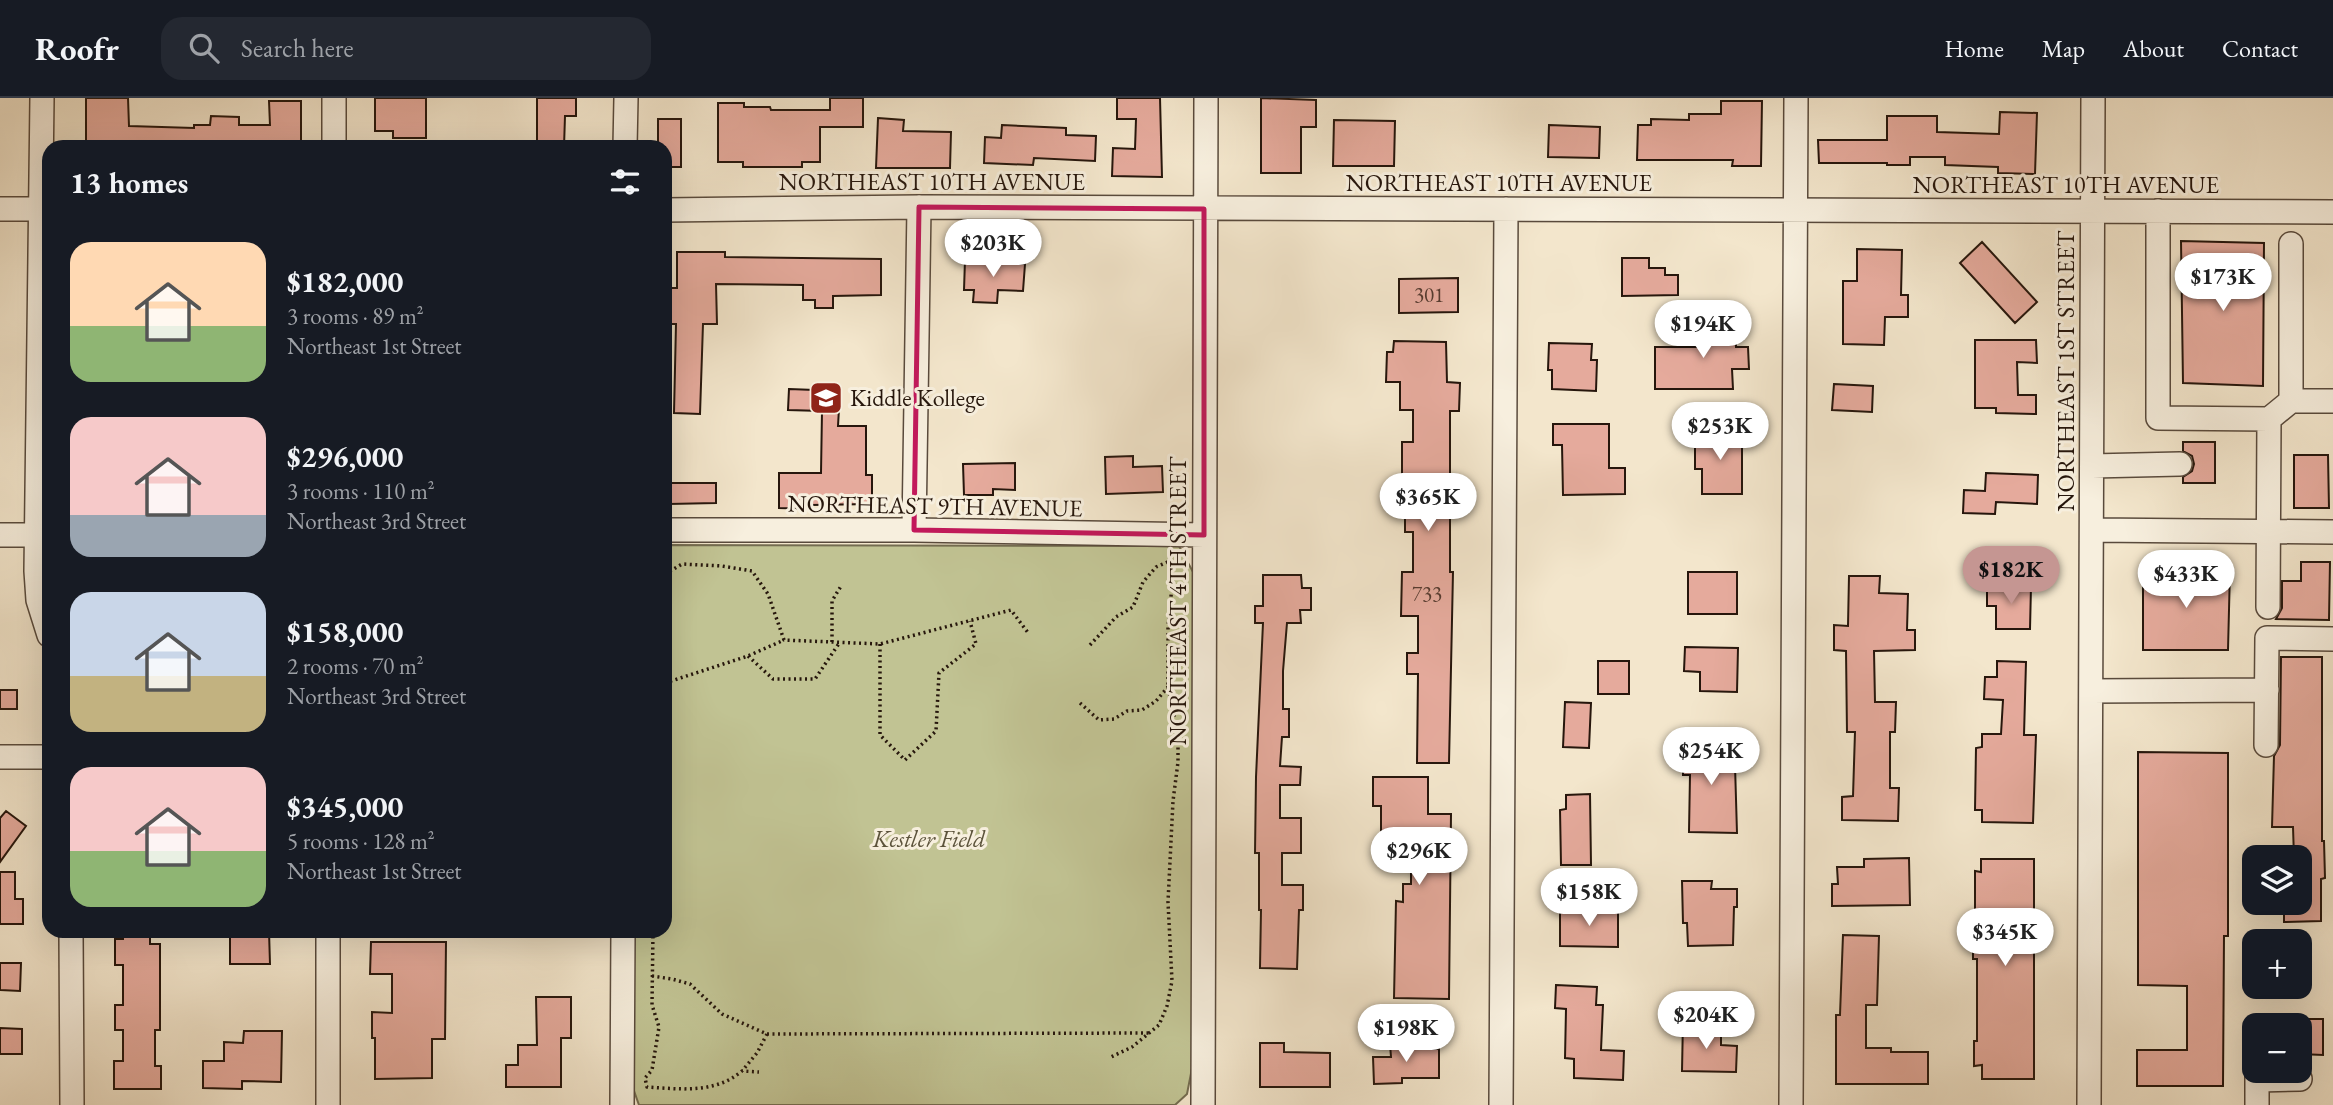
<!DOCTYPE html>
<html lang="en">
<head>
<meta charset="utf-8">
<style>
	:root { --surface:#171b24; --page:#242831; --text:#f1f3f6; --muted:#9ea1a6; --line:#363941; --accent:#c59692 }
	body { margin:0; font-family:"EB Garamond",serif; background:var(--page); color:var(--text); height:100vh; display:flex; flex-direction:column; font-size:26px; white-space:nowrap }
	* { box-sizing:border-box; margin:0 }
	p { font-size:23px; color:var(--muted) }
	.icon { flex:none; width:38px; height:38px; fill:none; stroke:currentColor; stroke-width:2; stroke-linecap:round; stroke-linejoin:round }
	.map { position:relative; flex:1; overflow:hidden }
	.side { position:absolute; left:42px; top:42px; width:630px; height:798px; display:flex; flex-direction:column; background:var(--surface); border-radius:21px; box-shadow:0 7px 28px #0002 }
	.side>* { flex:none }
	.fabs { position:absolute; left:2242px; top:747px; display:grid; gap:14px }
	.fabs a { display:grid; place-items:center; width:70px; height:70px; border-radius:14px; background:var(--surface); box-shadow:0 7px 28px #0002; font-size:35px }
	.price { position:absolute; translate:-50% -60px; padding:0 16px; border-radius:24px; background:#fff; color:#222; font-size:23px; line-height:46px; filter:drop-shadow(0 2px 4px #0008) }
	.price::after { content:''; position:absolute; left:50%; top:42px; width:21px; height:16px; margin-left:-10px; background:inherit; clip-path:polygon(0 0,100% 0,50% 100%) }
	.price.selected { background:var(--accent); color:#111 }
	ul { padding:0; list-style:none }
	li { display:flex; align-items:center; gap:21px; height:175px; padding:0 28px }
	li span { display:grid; place-items:center; flex:none; width:196px; height:140px; border-radius:21px; color:#555 }
	li>.icon { margin-inline-start:auto }
	span .icon { width:84px; height:84px; fill:#fffc; stroke-width:1 }
	li b { font-size:30px }
	h2 { display:flex; justify-content:space-between; align-items:center; height:84px; padding:0 28px; font-size:30px }
	header { display:flex; align-items:center; gap:42px; box-sizing:border-box; height:98px; padding:0 35px; background:var(--surface); border-bottom:2px solid var(--line) }
	header strong { font-size:33px }
	nav { display:flex; gap:38px; margin-inline-start:auto; font-size:24px }
	.search { width:490px; height:63px; background:var(--page); display:flex; align-items:center; gap:18px; box-sizing:border-box; padding:0 24px; border-radius:21px; color:var(--muted); font-size:26px }
	.map>svg:first-child { display:block }
</style>
</head>
<body>
<header>
<strong>Roofr</strong>
<div class="search"><svg class="icon" aria-label="search" viewBox="0 0 24 24"><circle cx="10" cy="10" r="6"/><path d="M15 15l6 6"/></svg>Search here</div>
<nav><a>Home</a><a>Map</a><a>About</a><a>Contact</a></nav>
</header>
<div class="map">
<svg width="2333" height="1007" viewBox="0 0 2333 1007">
	<rect width="100%" height="100%" fill="#f3e6cc"/>
	<filter id="stains"><feTurbulence type="fractalNoise" baseFrequency=".00286" numOctaves="4"/><feColorMatrix values="0 0 0 0 .2 0 0 0 0 .09 0 0 0 0 .02 0 0 0 .5 -.17"/></filter>
	<radialGradient id="worn" r=".72"><stop offset=".6" stop-color="#630" stop-opacity="0"/><stop offset="1" stop-color="#630" stop-opacity=".3"/></radialGradient>
	<path fill="#c1c393" stroke="#746c50" stroke-width="2" d="M665,447L1179,448L1193,474V965L1187,996L1175,1007H639L633,990L634,833H665Z"/>
	<path fill="#e5aa9c" stroke="#26160c" stroke-width="2" d="M86,0H128L129,28L194,30V27H210L211,18L239,19V27H270L269,3H301V49H86Z
		M375,0H426V40H393V33H375Z
		M537,0H576V18H565L564,49H537Z
		M830,0H863V29H820V64H802V69H743V64H718V5H744V9H770L771,12H830Z
		M1117,0H1160L1162,79L1112,78L1113,50L1135,51L1136,21H1117Z
		M1261,0L1316,2V29H1301V75H1261Z
		M1721,3H1762L1761,68H1732L1733,62H1637L1638,27H1651V21L1689,22V16H1721Z
		M2000,14L2037,15L2035,76L1998,75V69L1945,67V59H1910V67H1887V65H1819L1818,42H1887V18H1937V34L1999,36Z
		M878,20L904,22L903,33L951,34L950,70H876Z
		M658,21H681V69H665V49H658Z
		M1334,22L1395,23L1394,68H1333Z
		M1002,27L1066,30V37L1096,38L1095,63L1034,60L1033,67L984,65L985,39L1001,40Z
		M1549,27L1600,29L1599,60L1548,59Z
		M2181,143L2264,145L2263,288L2183,285Z
		M1982,144L2037,204L2015,225L1960,165Z
		M1857,151L1902,152L1901,197H1908V219H1885L1884,247L1843,246V183H1857Z
		M677,154H725V159L881,161V197L833,198V210H815V202H803V187L716,186L717,226H703L700,316L674,315L676,226H670L669,190H677Z
		M1622,160H1649V170H1665V177H1678V197L1622,198Z
		M965,162L1025,166L1023,193L998,192L997,205L973,204L974,192H964Z
		M1458,180V214L1399,215V181Z
		M1707,219H1736V249H1748L1749,271H1732L1733,291H1655V249H1707Z
		M1975,242H2036L2037,265L2017,264L2018,297H2036V316L1996,315V310H1975Z
		M1394,243L1446,244L1447,284L1460,285L1459,313H1450V474H1453L1449,665H1417L1418,576H1407V555H1418V518H1401L1402,474H1413V434H1405V383H1402V344H1413V312H1400V284H1386L1387,254H1393Z
		M1549,245L1592,246L1591,262H1597L1596,293L1552,291V272H1548Z
		M1834,286L1873,288L1872,314L1832,312Z
		M789,291L840,293L838,328H866V377H872V406L811,407V411L779,410V375H821L822,313L788,312Z
		M1553,326H1609V370H1625V396L1563,397L1562,347H1553Z
		M1695,335H1742V396H1702V371H1695Z
		M2183,344H2215V385H2183V379L2192,373L2194,366L2192,358L2183,353Z
		M2294,357H2328L2329,410H2294Z
		M1133,358V369L1162,368L1163,394L1106,396L1105,359Z
		M1015,365V392L993,391V397H964L963,366Z
		M1986,375L2038,377L2037,406L1996,404L1995,416L1963,415L1964,392L1985,393Z
		M669,385H716V405L669,406Z
		M2301,464H2330L2329,522L2276,521L2282,510V483H2301Z
		M2143,472H2230L2228,552H2143Z
		M1688,474H1737V516H1688Z
		M1263,477H1301L1302,490H1311V512H1300L1301,525H1287L1283,573V611H1289V639H1282L1280,668L1301,669L1300,687H1280V720H1301V755H1282V787H1303V812H1299L1297,871L1260,870L1261,812H1259V755H1255L1256,679L1263,525H1255V508H1263Z
		M1849,478H1880L1879,495L1908,496L1907,532H1915V552L1874,553L1875,604H1896L1895,634H1890V690H1899L1898,723L1842,722V699L1853,698L1855,634H1847L1846,553L1834,552V527L1848,528Z
		M1987,488H2031L2030,531H1996V508H1987Z
		M1685,549L1738,550L1737,594L1700,593V574L1684,573Z
		M2281,559H2322V743H2324L2325,780L2321,781V823L2284,824V805H2300V760H2294L2293,729H2272L2274,658L2280,647Z
		M1598,563H1629V596H1598Z
		M1997,563L2026,564L2024,637H2036L2033,725L1982,724V712H1975L1976,650L1982,649V636H2001L2003,602L1984,601L1985,579H1997Z
		M0,592H17V611H0Z
		M1565,604L1591,605L1589,650L1563,649Z
		M1703,639L1727,640V667H1735L1737,735L1689,734L1690,677H1683V647H1703Z
		M2138,654L2228,655V838H2224L2223,988H2137V952H2187V888L2138,887Z
		M1373,679H1428V716H1451L1449,901L1394,900L1396,803L1403,804V786H1411V743H1381V708H1373Z
		M1590,696L1591,767H1561L1560,712L1566,711V697Z
		M6,713L26,728L0,764V720Z
		M1909,760L1910,807L1832,808V786H1838L1837,769H1864V761Z
		M1981,761H2034V981H1982V967L1974,968V943H1977V861H1973V845H1968L1969,822H1975V773L1981,774Z
		M0,774H15V801H23V826H0Z
		M1682,783H1712L1711,791H1737V809H1734L1733,847L1688,848L1687,825H1683Z
		M1560,812H1618V849L1560,848Z
		M123,833H150V846H160V932H155V968H161V991H114V963H123V932H115V907H123V867H115V841H123Z
		M230,833H269L270,866H230Z
		M1843,837L1879,838L1877,907H1866V950H1891V954H1928V986H1836V917H1840Z
		M371,844H446L445,941H432V980L375,981V940H372V914L392,915V876H370Z
		M0,865H21L20,893L0,892Z
		M1556,887L1597,889L1596,907H1603L1601,952L1624,953L1623,982L1574,980V961L1565,960L1566,911L1555,910Z
		M536,899H571V940H561V989H506V967H518V947H537Z
		M2300,921H2323V957L2300,956Z
		M1683,922H1701V935L1721,936V947L1737,948L1736,974L1682,973Z
		M0,930L22,931V956H0Z
		M244,933H282L281,984L242,983V991L203,990V963H224V944L243,945Z
		M1260,945H1284V954L1330,955V989H1260Z
		M1417,945V951H1439V980H1402V985L1374,986L1373,959H1391L1390,946Z"/>
	<g fill="none" stroke-linecap="round" stroke-linejoin="round">
		<defs>
			<path id="minor" d="M42,0L36,473L38,502L49,537
				M334,49V0
				M625,49L626,0
				M0,111H49
				M665,112L919,109L2333,114
				M2158,113V320L2269,321L2291,303
				M2291,146V303H2333
				M2092,368L2180,366
				M665,432H914L1204,437
				M914,432L919,109
				M2092,432L2333,434
				M0,437H49
				M2268,509L2269,321
				M2091,593L2267,592
				M2266,647L2267,540L2333,541
				M0,659H49
				M71,833L72,1007
				M2258,982L2300,981
				M328,1007V833
				M622,1007L623,833
				M1203,1007L1206,0
				M1501,1007L1506,111
				M1791,1007L1796,0
				M2089,1007L2093,0
				M2257,1007V973"/>
		</defs>
		<use href="#minor" stroke="#594a3c" stroke-width="26"/>
		<path stroke="#26160c" stroke-width="3.5" stroke-dasharray="2 3.5" stroke-linecap="butt" d="M665,476L682,466L722,468L752,473L768,496L784,542L880,546L1011,512L1029,536
			M832,544V503L841,488
			M880,546V637L905,662L936,633L939,575L976,546L970,523
			M1090,547L1116,519L1133,509L1143,484L1156,469L1170,463L1173,478L1168,529V589L1178,637V664L1173,703L1168,804L1172,883L1167,908L1159,927L1132,949L1111,959
			M748,558L773,581H815L840,544
			M665,585L748,558L784,542
			M1080,605L1099,622L1114,621L1127,613L1142,612L1156,603L1168,589
			M653,833L652,907L659,929L652,972L645,980L647,989C680,991 715,996 742,973L759,974
			M652,878L672,881L690,886L722,916L767,936L757,955L742,973
			M767,936L1149,935"/>
		<use href="#minor" stroke="#f7efde" stroke-width="23"/>
	</g>
	<path fill="none" stroke="#c2185b" stroke-width="5" stroke-linejoin="round" d="M919,109L1204,111V437L914,432Z"/>
	<defs>
		<symbol id="school-square" viewBox="-11 -11 22 22"><rect x="-9" y="-9" width="18" height="18" rx="4" fill="#8f2418" stroke="#f7efde"/><path d="M0-5L7-2L0 1L-7-2ZM-4 1L0 2.5L4 1V4Q0 6-4 4Z" fill="#fff"/></symbol>
	</defs>
	<g fill-rule="evenodd">
		<use href="#school-square" x="807" y="281" width="38" height="38"/>
	</g>
	<g text-anchor="middle" stroke-width="6" stroke-linejoin="round" paint-order="stroke">
		<g font-size="21" fill="#563b30">
			<text x="1429" y="204">301</text>
			<text x="1427" y="503">733</text>
		</g>
		<g font-size="24" fill="#26160c" stroke="#f7efde">
			<text x="932" y="92">NORTHEAST 10TH AVENUE</text>
			<text x="1499" y="93">NORTHEAST 10TH AVENUE</text>
			<text x="2066" y="95">NORTHEAST 10TH AVENUE</text>
			<text transform="translate(2066 273) rotate(-90)" y="8">NORTHEAST 1ST STREET</text>
			<text transform="translate(935 408) rotate(1)" y="8">NORTHEAST 9TH AVENUE</text>
			<text transform="translate(1178 503) rotate(-90)" y="8">NORTHEAST 4TH STREET</text>
		</g>
		<g font-size="24" fill="#26160c" stroke="#f7efde" text-anchor="start">
			<text x="850" y="308">Kiddle Kollege</text>
		</g>
		<g font-size="24" font-style="italic" fill="#5c533b" stroke="#f7efde">
			<text x="929" y="749">Kestler Field</text>
		</g>
	</g>
	<rect width="100%" height="100%" filter="url(#stains)"/>
	<rect width="100%" height="100%" fill="url(#worn)"/>
</svg>
<div class="fabs">
<a><svg class="icon" aria-label="layers" viewBox="0 0 24 24"><path d="M12 4l9 5-9 5-9-5zM3 14l9 5 9-5"/></svg></a>
<a>+</a>
<a>−</a>
</div>
<b class="price" style="left:993px;top:181px">$203K</b>
<b class="price" style="left:2223px;top:215px">$173K</b>
<b class="price" style="left:1703px;top:262px">$194K</b>
<b class="price" style="left:1720px;top:364px">$253K</b>
<b class="price" style="left:1428px;top:435px">$365K</b>
<b class="price selected" style="left:2011px;top:508px">$182K</b>
<b class="price" style="left:2186px;top:512px">$433K</b>
<b class="price" style="left:1711px;top:689px">$254K</b>
<b class="price" style="left:1419px;top:789px">$296K</b>
<b class="price" style="left:1589px;top:830px">$158K</b>
<b class="price" style="left:2005px;top:870px">$345K</b>
<b class="price" style="left:1706px;top:953px">$204K</b>
<b class="price" style="left:1406px;top:966px">$198K</b>
<section class="side">
<h2>13 homes<svg class="icon" aria-label="filters" viewBox="0 0 24 24"><path d="M4 7h16M4 17h16"/><circle cx="9" cy="7" r="2"/><circle cx="15" cy="17" r="2"/></svg></h2>
<ul>
<li><span style="background:linear-gradient(#ffd9b3 60%,#8fb573 0)"><svg class="icon" aria-label="home" viewBox="0 0 24 24"><path d="M3 11l9-7 9 7M6 9v11h12V9"/></svg></span><div><b>$182,000</b><p>3 rooms · 89 m²</p><p>Northeast 1st Street</p></div></li>
<li><span style="background:linear-gradient(#f6c9c9 70%,#9aa5b1 0)"><svg class="icon" aria-label="home" viewBox="0 0 24 24"><path d="M3 11l9-7 9 7M6 9v11h12V9"/></svg></span><div><b>$296,000</b><p>3 rooms · 110 m²</p><p>Northeast 3rd Street</p></div></li>
<li><span style="background:linear-gradient(#c9d6e8 60%,#c2b280 0)"><svg class="icon" aria-label="home" viewBox="0 0 24 24"><path d="M3 11l9-7 9 7M6 9v11h12V9"/></svg></span><div><b>$158,000</b><p>2 rooms · 70 m²</p><p>Northeast 3rd Street</p></div></li>
<li><span style="background:linear-gradient(#f6c9c9 60%,#8fb573 0)"><svg class="icon" aria-label="home" viewBox="0 0 24 24"><path d="M3 11l9-7 9 7M6 9v11h12V9"/></svg></span><div><b>$345,000</b><p>5 rooms · 128 m²</p><p>Northeast 1st Street</p></div></li>
</ul>
</section>
</div>
</body>
</html>
